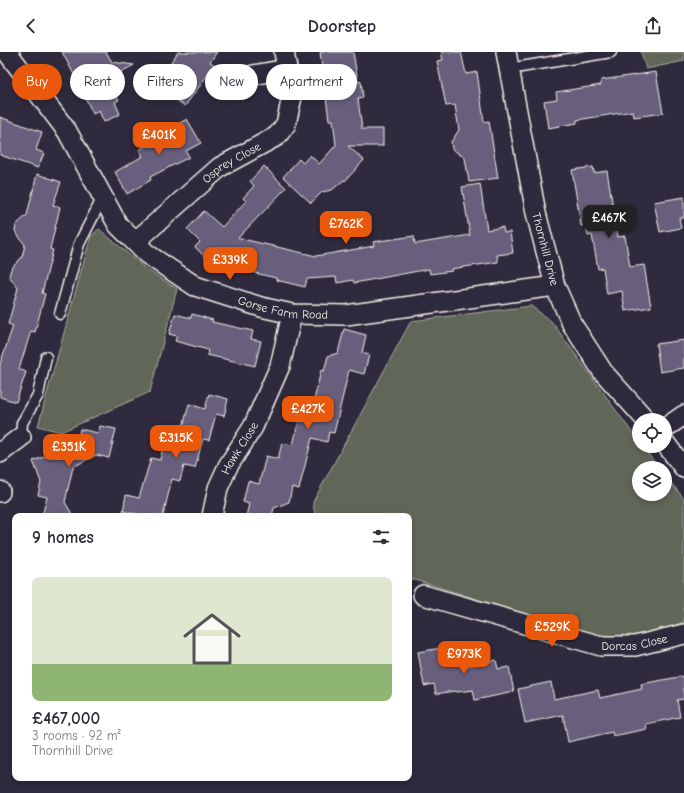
<!DOCTYPE html>
<html lang="en">
<head>
<meta charset="utf-8">
<style>
	:root { --surface:#fff; --page:#f2f2f3; --text:#2b2b33; --muted:#7c7c81; --accent:#ea580c }
	body { margin:0; font-family:"Comic Neue",sans-serif; background:var(--page); color:var(--text); height:100vh; display:flex; flex-direction:column; font-size:15px; white-space:nowrap }
	* { box-sizing:border-box; margin:0 }
	p { font-size:13px; color:var(--muted) }
	.icon { flex:none; width:22px; height:22px; fill:none; stroke:currentColor; stroke-width:2; stroke-linecap:round; stroke-linejoin:round }
	.map { position:relative; flex:1; overflow:hidden }
	.side { position:absolute; left:12px; top:461px; width:400px; height:268px; display:flex; flex-direction:column; background:var(--surface); border-radius:8px; box-shadow:0 2px 6px #0003 }
	.side>* { flex:none }
	.guide { position:absolute; left:12px; top:12px; width:400px; height:36px; display:flex; gap:8px }
	.controls { position:absolute; left:632px; top:361px; display:grid; gap:8px }
	.controls a { display:grid; place-items:center; width:40px; height:40px; border-radius:50%; background:var(--surface); box-shadow:0 2px 6px #0003; font-size:20px }
	.price { position:absolute; translate:-50% -34px; padding:0 9px; border-radius:8px; background:var(--accent); color:#fff; font-size:13px; line-height:26px; filter:drop-shadow(0 1px 2px #0008) }
	.price::after { content:''; position:absolute; left:50%; top:24px; width:12px; height:9px; margin-left:-6px; background:inherit; clip-path:polygon(0 0,100% 0,50% 100%) }
	.price.selected { background:#222; color:#fff }
	ul { padding:0; list-style:none }
	li { display:grid; align-content:center; gap:8px; height:212px; padding:0 20px }
	li span { display:grid; place-items:center; height:124px; border-radius:8px; color:#555 }
	li>.icon { margin-inline-start:auto }
	span .icon { width:72px; height:72px; fill:#fffc; stroke-width:1 }
	li b { font-size:17px }
	h2 { display:flex; justify-content:space-between; align-items:center; height:48px; padding:0 20px; font-size:17px }
	.tag { padding:0 14px; border-radius:18px; background:var(--surface); box-shadow:0 2px 6px #0003; font-size:14px; line-height:36px }
	.tag.selected { background:var(--accent); color:#fff }
	header { display:flex; justify-content:space-between; align-items:center; height:52px; padding:0 20px; background:var(--surface); font-size:18px; font-weight:600 }
	.map>svg:first-child { display:block }
</style>
</head>
<body>
<header><svg class="icon" aria-label="back" viewBox="0 0 24 24"><path d="M15 5l-7 7 7 7"/></svg>Doorstep<svg class="icon" aria-label="share" viewBox="0 0 24 24"><path d="M12 15V3M7 8l5-5 5 5M5 13v7h14v-7"/></svg></header>
<div class="map">
<svg width="684" height="741" viewBox="0 0 684 741">
	<rect width="100%" height="100%" fill="#2f2a3d"/>
	<filter id="ink" filterUnits="userSpaceOnUse"><feTurbulence type="fractalNoise" baseFrequency=".025" numOctaves="2"/><feDisplacementMap in="SourceGraphic" scale="8" xChannelSelector="R" yChannelSelector="G"/><feConvolveMatrix kernelMatrix="1 2 1 2 8 2 1 2 1" color-interpolation-filters="sRGB"/></filter>
	<g filter="url(#ink)">
		<path fill="#616659" stroke="#aaaca0" d="M641,0H684V9L646,17Z
			M99,177L146,217L177,237L150,340L61,380L38,374L91,184Z
			M531,254L552,270L639,390V394H642L659,416H639V442H665V423L684,447V570L664,577L626,586L586,581L409,526V464H315L313,450L411,269Z"/>
		<path fill="#675f7d" stroke="#f4f1e8" d="M62,0H106L112,10L134,13L108,27L119,48L115,50L120,62L104,70L99,59L93,62L84,43H85Z
			M178,0H217L210,10L215,13L185,54L155,33Z
			M320,0H353L358,30L361,29L363,46L358,47L362,77H383V94H348L364,108L345,129L344,128L332,138L322,140L311,151L283,125L299,107L303,111L310,103L319,112L336,93L333,68H329Z
			M441,0H461L466,22L477,20L484,70L489,69L498,126L469,130L465,106L452,97L451,90L459,78L455,53L446,54L437,9L443,8Z
			M656,20L663,61L634,65L633,59L577,68V71L548,76L544,49L557,47L556,40L601,33V28Z
			M0,65L42,80L36,98L44,101L38,116L0,103Z
			M187,67L201,91L186,99L189,105L150,125L151,128L127,142L115,120L143,104L139,98L156,88L154,85Z
			M264,114L286,136L238,186L316,204L374,194L373,190L414,184L415,192L470,183L462,135L480,132L487,178L503,175L504,181L510,180L513,201L497,203L498,210L451,217L452,219L430,222L429,217L354,231L353,228L337,231L336,225L307,227L305,235L276,228V226L238,217L220,201L210,210L195,195L200,190L187,177L204,159L222,175L246,149L243,146L254,134L250,129Z
			M593,115L594,121L607,119L618,185L625,184L630,215L644,213L651,255L625,259L622,239L607,242L603,216L598,217L592,183L588,184L586,173L581,174L572,118Z
			M37,122L61,130L53,153L60,155L50,197L53,198L42,241L45,242L35,280L31,279L19,317L26,320L16,350L0,345V312L13,274L8,272L18,236L9,224L11,217L22,205L25,193L15,179L16,173L27,163Z
			M684,145V166H679L681,176L660,180L654,150Z
			M175,262L191,266L192,262L213,268L212,270L253,279L251,287L261,289L255,314L207,303L208,298L175,289L177,284L169,282Z
			M344,277L366,283L362,301L369,303L364,322L349,318L334,381L329,380L327,390L312,386L299,437L292,435L289,450L274,456L272,464H246L249,452L243,450L248,429L259,432L266,404L278,407L282,391L293,393L300,363L310,366L321,318L324,319L328,304L338,301Z
			M684,288V316L660,320L656,292Z
			M209,342L228,347L224,364L216,362L209,388L203,387L195,416L184,414L180,429L172,427L163,464H146L123,459L126,443L139,446L151,406L160,408L164,391L178,394L189,352L205,357Z
			M100,374L116,377L109,406L96,403L73,415L65,450L73,464H42L47,445L38,443L41,430L33,409L77,392L80,377L98,381Z
			M447,595L448,604L459,602L461,615L496,608L498,617L509,615L514,640L475,648L473,638L458,640L454,639L436,642L434,632L424,634L418,600Z
			M684,624V647L677,648L680,665L646,672L647,677L613,684L612,680L568,690L563,663L525,671L518,637L551,630L554,647L598,638L600,646L642,637L641,632Z"/>
		<g fill="none" stroke-linecap="round" stroke-linejoin="round">
			<defs>
				<path id="lane" d="M509,17L611,0
					M60,262L79,192L103,145
					M21,385L22,371L38,343L46,305"/>
				<g id="street">
					<path id="s1" d="M7,0L67,79L118,173L147,202L195,234L261,255L292,262L346,263L555,234"/>
					<path id="s2" d="M506,0L536,161L555,234L572,272L603,320L646,368"/>
					<path d="M253,23L287,17"/>
					<path id="s3" d="M136,189L220,115L277,84L286,72L292,45L284,0"/>
					<path d="M665,376L684,363"/>
					<path d="M665,391L684,416"/>
					<path d="M0,401L21,385"/>
					<path d="M0,439V440"/>
					<path id="s4" d="M212,464L218,436L228,414L253,375L280,314L292,262"/>
					<path id="s5" d="M423,543L601,594H635L684,582"/>
				</g>
			</defs>
			<use href="#lane" stroke="#f4f1e8" stroke-width="13"/>
			<use href="#street" stroke="#f4f1e8" stroke-width="22"/>
			<use href="#lane" stroke="#2f2a3d" stroke-width="10"/>
			<use href="#street" stroke="#2f2a3d" stroke-width="19"/>
		</g>
	</g>
	<g text-anchor="middle" stroke-width="3" stroke-linejoin="round" paint-order="stroke">
		<g font-size="12" fill="#f4f1e8" stroke="#2f2a3d">
			<text dy="4" stroke="none"><textPath href="#s3" startOffset="124">Osprey Close</textPath></text>
			<text dy="4" stroke="none"><textPath href="#s2" startOffset="201">Thornhill Drive</textPath></text>
			<text dy="4" stroke="none"><textPath href="#s1" startOffset="396">Gorse Farm Road</textPath></text>
			<text dy="4" stroke="none"><textPath href="#s4" startOffset="74">Hawk Close</textPath></text>
			<text dy="4" stroke="none"><textPath href="#s5" startOffset="219">Dorcas Close</textPath></text>
		</g>
	</g>
</svg>
<div class="controls">
<a><svg class="icon" aria-label="locate" viewBox="0 0 24 24"><circle cx="12" cy="12" r="6"/><path d="M12 2v4M12 18v4M2 12h4M18 12h4"/></svg></a>
<a><svg class="icon" aria-label="layers" viewBox="0 0 24 24"><path d="M12 4l9 5-9 5-9-5zM3 14l9 5 9-5"/></svg></a>
</div>
<b class="price" style="left:159px;top:104px">£401K</b>
<b class="price selected" style="left:609px;top:187px">£467K</b>
<b class="price" style="left:346px;top:193px">£762K</b>
<b class="price" style="left:230px;top:229px">£339K</b>
<b class="price" style="left:308px;top:378px">£427K</b>
<b class="price" style="left:176px;top:407px">£315K</b>
<b class="price" style="left:69px;top:416px">£351K</b>
<b class="price" style="left:552px;top:596px">£529K</b>
<b class="price" style="left:464px;top:623px">£973K</b>
<div class="guide">
<a class="tag selected">Buy</a>
<a class="tag">Rent</a>
<a class="tag">Filters</a>
<a class="tag">New</a>
<a class="tag">Apartment</a>
</div>
<section class="side">
<h2>9 homes<svg class="icon" aria-label="filters" viewBox="0 0 24 24"><path d="M4 7h16M4 17h16"/><circle cx="9" cy="7" r="2"/><circle cx="15" cy="17" r="2"/></svg></h2>
<ul>
<li><span style="background:linear-gradient(#dfe7d0 70%,#8fb573 0)"><svg class="icon" aria-label="home" viewBox="0 0 24 24"><path d="M3 11l9-7 9 7M6 9v11h12V9"/></svg></span><div><b>£467,000</b><p>3 rooms · 92 m²</p><p>Thornhill Drive</p></div></li>
</ul>
</section>
</div>
</body>
</html>
